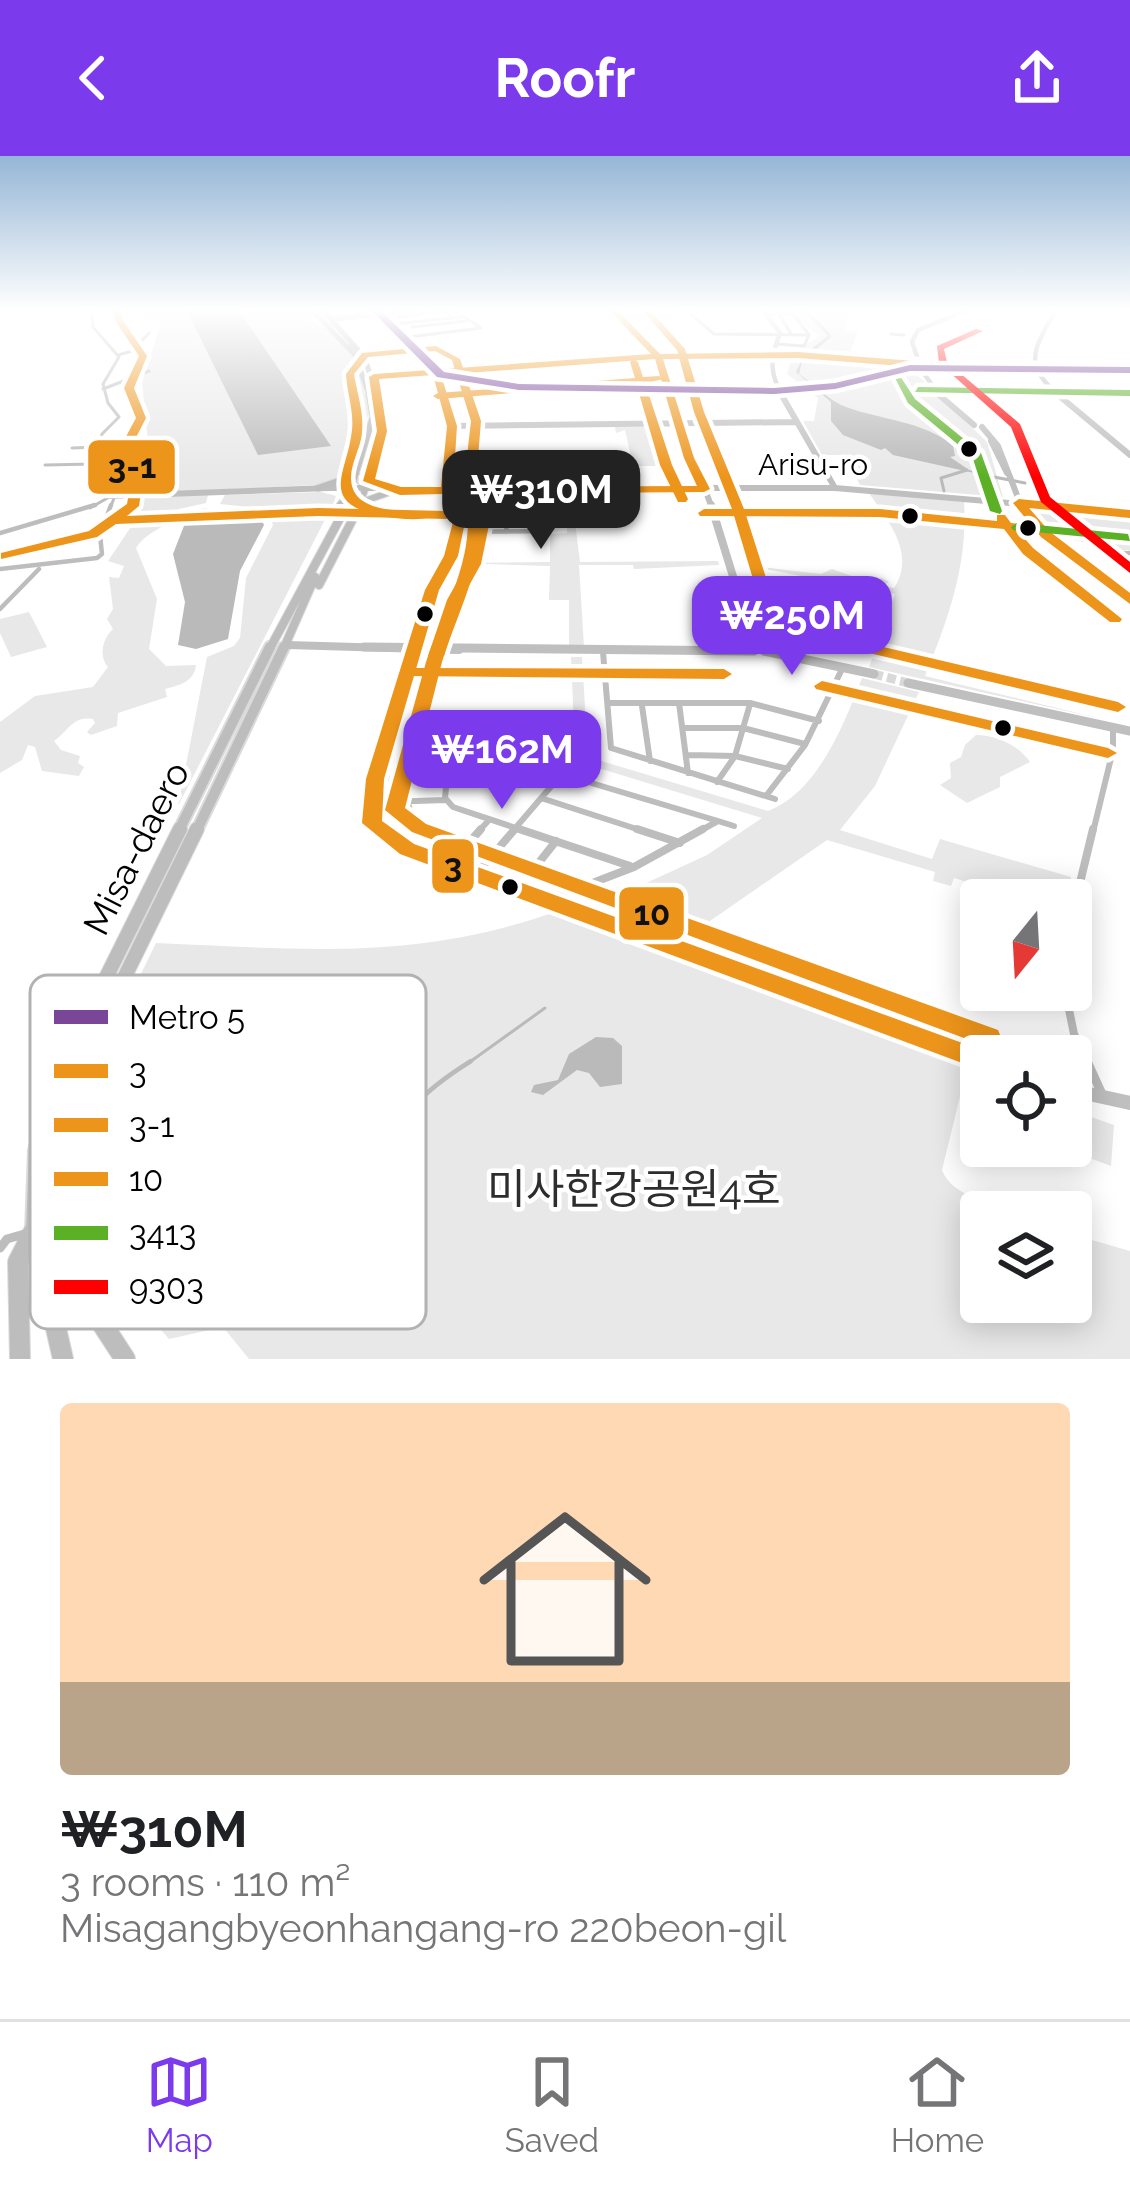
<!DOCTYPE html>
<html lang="en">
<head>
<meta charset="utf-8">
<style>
	:root { --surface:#fff; --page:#f2f2f2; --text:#202124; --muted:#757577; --line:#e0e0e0; --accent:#7c3aed }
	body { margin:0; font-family:Raleway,"Noto Sans KR",sans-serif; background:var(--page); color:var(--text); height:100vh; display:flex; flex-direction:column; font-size:45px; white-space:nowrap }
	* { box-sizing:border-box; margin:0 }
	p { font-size:39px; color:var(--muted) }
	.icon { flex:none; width:66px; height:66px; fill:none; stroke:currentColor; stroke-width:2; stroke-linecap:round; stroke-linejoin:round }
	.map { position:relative; height:1203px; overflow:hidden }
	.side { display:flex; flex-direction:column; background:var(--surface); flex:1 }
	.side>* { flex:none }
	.needle { width:78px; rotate:198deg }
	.buttons { position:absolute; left:960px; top:723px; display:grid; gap:24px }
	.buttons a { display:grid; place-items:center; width:132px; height:132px; border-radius:12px; background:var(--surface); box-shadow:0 6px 30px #0003; font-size:60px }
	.price { position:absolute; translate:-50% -102px; padding:0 27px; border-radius:24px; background:var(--accent); color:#fff; font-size:39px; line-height:78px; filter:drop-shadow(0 3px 6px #0008) }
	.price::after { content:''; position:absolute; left:50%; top:72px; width:36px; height:27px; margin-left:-18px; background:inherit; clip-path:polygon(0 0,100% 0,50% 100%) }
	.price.selected { background:#222; color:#fff }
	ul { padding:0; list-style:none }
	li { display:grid; align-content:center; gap:24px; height:636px; padding:0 60px }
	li+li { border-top:3px solid var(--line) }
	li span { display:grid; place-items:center; height:372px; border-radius:12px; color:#555 }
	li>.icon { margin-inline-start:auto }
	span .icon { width:216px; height:216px; fill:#fffc; stroke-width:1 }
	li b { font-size:51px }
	header { display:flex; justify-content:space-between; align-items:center; height:156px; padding:0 60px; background:var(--accent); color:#fff; font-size:54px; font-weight:700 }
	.tabs { display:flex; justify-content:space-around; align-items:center; height:168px; border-top:3px solid var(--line); background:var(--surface); font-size:33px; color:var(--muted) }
	.tabs a { display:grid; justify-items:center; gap:6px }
	.tabs .selected { color:var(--accent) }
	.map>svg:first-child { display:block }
</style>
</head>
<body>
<header><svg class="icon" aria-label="back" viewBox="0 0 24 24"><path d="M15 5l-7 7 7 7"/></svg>Roofr<svg class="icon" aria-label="share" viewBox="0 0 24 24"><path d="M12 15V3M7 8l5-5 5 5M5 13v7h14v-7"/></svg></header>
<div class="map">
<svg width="1130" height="1203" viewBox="0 0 1130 1203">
	<rect width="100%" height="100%" fill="#fff"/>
	<path fill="#e8e8e8" d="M130,153H308L311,165C346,175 372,223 368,259C365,282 354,303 346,324L336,328L146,337L152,326L142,227L161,167Z
		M782,153H850L844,174L858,176L848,201L779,195L796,194L820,180C808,172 796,161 782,153Z
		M777,200L910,212L987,286L1003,341L860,329L845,299H822L803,265H814L818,242L787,218L791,205Z
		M615,271H662L673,310H633L625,274L616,277Z
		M321,336L336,340L333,348L178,650L207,501L234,490L240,482L246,422L273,369L267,353L220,348L225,339Z
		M869,337L964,346C968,408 949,461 925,520L1102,563L869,511L895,438L744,409L821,418L832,413L860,423L831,420L880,430L873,424L882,422L889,426L881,430L894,432C916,398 889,366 869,337Z
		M208,339L206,347L179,353C169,373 148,373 136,392L157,443L149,493L166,510L196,509C194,526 180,529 165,533L167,541L118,557L117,570L91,579L87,576L95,567L93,563C72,560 69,575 54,585L61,594L80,600L78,607L84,611L79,620L42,615L35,591L28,589L22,604L0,617V566L35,540L93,531L108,511C98,500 103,482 113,473L107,463L113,453L109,421L119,422L124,410L108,405L137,362L135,341Z
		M566,343H572L580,406L718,405L719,409L634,413L633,409H579L584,491L569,490V444H549L550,410L457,407L550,406V378L567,377Z
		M1037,355L1130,363V394L1103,397L1090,387L1060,382Z
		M29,456L47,491L11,501L0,477V463Z
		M571,501H582L588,601L768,655C818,636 844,568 862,522L919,536L875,630L840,674L932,703L940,683L1071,721L1066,744H981V754L972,752L977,729L954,722L951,730L933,725L935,716L827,684L684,783L592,752L707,699L762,662L582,607L390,609L391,601L558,600L575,595Z
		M976,579C997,579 1019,590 1030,606L1000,621V631L967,647L940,629L951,622L950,607L961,601L965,589Z
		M549,758L967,912L942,1014C952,1040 989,1046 1013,1056H981V1146H1071V1078L1130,1095V1203H249L223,1171L169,1183L151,1162L126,1151L101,1109L81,999L94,914L156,787C298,793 411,805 549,758Z
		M1071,954L1114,969L1111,1010L1057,990H1071Z"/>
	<path fill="#bababa" d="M186,153H238L331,290L258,299Z
		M803,201L799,218C814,228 829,245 846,251C882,264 922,265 953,289L955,300L950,301L969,314L997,322L893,299L885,292L881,294L843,279L831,265V246L796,216Z
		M204,352L258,356L264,369L240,415L228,483L196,493L178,489L185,446L173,398L189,357Z
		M596,881L613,882L622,890V928L600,931L589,917L577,914L543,939L531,936L534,929L558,924L569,898Z"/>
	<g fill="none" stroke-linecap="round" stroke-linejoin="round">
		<path stroke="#bababa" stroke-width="3" d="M794,153L809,158L830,180L808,198
			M994,321L1025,327
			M944,335L941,322L967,314
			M467,908L545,852"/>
		<path stroke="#bababa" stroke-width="4.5" d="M375,1031C407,961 401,949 471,905"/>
		<path stroke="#d9d9d9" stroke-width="9" stroke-dasharray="9 4.5" stroke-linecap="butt" d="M874,518L908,527"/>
		<path stroke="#d9d9d9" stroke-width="10" stroke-dasharray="10 6" stroke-linecap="butt" d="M600,766L622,773"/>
		<path stroke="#d9d9d9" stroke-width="4.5" stroke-dasharray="4.5 3" stroke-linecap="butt" d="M319,157L334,171"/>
		<path stroke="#d9d9d9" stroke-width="6" stroke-dasharray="6 3" stroke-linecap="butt" d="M345,352L362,318"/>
		<defs>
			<path id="primary-far5" d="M311,153L352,196
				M322,153L364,201L378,241
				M332,163L424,153
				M351,189L370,241"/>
			<path id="primary-far4" d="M369,238L373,262
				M378,238L379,262
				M318,332L353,320
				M362,346L393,335
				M339,352L353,326L373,261
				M358,352L378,300L380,261"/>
			<path id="primary-far3" d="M336,358L341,349
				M319,429L360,349
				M269,494L345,353
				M283,494L315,421"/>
			<path id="primary-far2" d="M178,676L270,491
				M196,676L284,491"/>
			<path id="primary-far1" d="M63,908L180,673
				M82,908L197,673"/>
			<path id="primary" d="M63,1069L59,983L84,905
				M34,1075L37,995L64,905"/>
			<path id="highway" d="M63,1069L84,1140L125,1203
				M34,1076L63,1203
				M20,1203L18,1106L34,1075"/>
		</defs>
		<use href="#primary-far5" stroke="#dbdbdb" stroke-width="6"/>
		<use href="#primary-far4" stroke="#dbdbdb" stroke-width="8"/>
		<use href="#primary-far3" stroke="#dbdbdb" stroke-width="10"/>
		<use href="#primary-far2" stroke="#dbdbdb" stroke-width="14"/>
		<use href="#primary-far1" stroke="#dbdbdb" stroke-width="16"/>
		<use href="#primary" stroke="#dbdbdb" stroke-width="20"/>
		<use href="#highway" stroke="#dbdbdb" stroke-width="22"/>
		<path stroke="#bdbdbd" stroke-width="3" d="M79,153L92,157L93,171L119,201L103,228L108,247L119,261L102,278L94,308L115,324L111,340L90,352
			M685,153L714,178L809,179
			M778,157L792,179
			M767,158H793L809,179
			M399,161L444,155L450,160
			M394,168L461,161
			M412,171L467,165
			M891,178L904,179
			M409,181L481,172L452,153
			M777,188L804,190L809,179
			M118,199L132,195L149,177
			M103,233L149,215
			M72,292L99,291
			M45,309L94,308
			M96,316L92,334L111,340
			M111,321L120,313L121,295
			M110,352L115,340
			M480,352L481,348H546
			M551,352V334"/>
		<path stroke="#bdbdbd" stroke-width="4.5" d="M459,363H551
			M479,363L481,349
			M457,376L550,375L551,349
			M506,376L509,349
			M0,377L95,349
			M1130,397L1106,399L1130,416
			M0,413L97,402L102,398L100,379L111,349
			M0,453L39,413"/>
		<path stroke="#bdbdbd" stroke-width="6" d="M603,496L611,592L775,643
			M608,547H750L819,565
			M679,547L688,617
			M642,550L650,605
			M684,572H743L805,588
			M688,599L735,600L788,613
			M447,622L445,642L453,651L528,676
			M378,623L568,620L718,665L698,676
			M717,626L735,600L750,548
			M405,636L412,662L430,676
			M766,640L805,589L843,511
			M541,642L646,676
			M385,646L446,644
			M718,665L734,670
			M478,676L489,664
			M512,676L560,620
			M1093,676L1113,594V574"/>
		<path stroke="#bdbdbd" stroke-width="8" d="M425,673L493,698
			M519,673L630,710
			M637,673L680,687
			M467,689L481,673
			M502,704L582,731L634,711L703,673
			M533,714L556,685
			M477,717L515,673
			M561,737L579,732
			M1071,764L1093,673
			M1065,834L1074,878L1088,908"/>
		<path stroke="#bdbdbd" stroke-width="9" d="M1087,905L1102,938
			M69,1067L108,1054
			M0,1092L7,1083L28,1077"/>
		<path stroke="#bfbfbf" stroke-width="4.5" d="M375,153C406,180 431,201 443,241
			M612,153L659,202L670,241
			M762,153L780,177C770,203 769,217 783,241
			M1056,153C1034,194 1021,208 1061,241
			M374,221L692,198L798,199L953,211L1130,213
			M941,241L922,215L912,186L918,174L970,153"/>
		<path stroke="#bfbfbf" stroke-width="6" d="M443,238C455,279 440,314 455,352
			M669,238L712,352
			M781,238L835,332
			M938,238L974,269
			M1057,238L1130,299
			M452,270L796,266
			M982,271L998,290L1022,352
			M991,285L1007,317
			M111,340L329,332H835L1066,352"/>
		<path stroke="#bfbfbf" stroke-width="8" d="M711,349L744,456L761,486
			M1020,349L1058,390L1130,444
			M1032,349L1130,358
			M287,489L459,494
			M414,494C419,476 424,457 431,439C441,409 467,383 454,349"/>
		<path stroke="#bfbfbf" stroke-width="9" d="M364,491L754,495
			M764,495L874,518
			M908,527L1130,575
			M384,676L372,667L370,644L415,491"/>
		<path stroke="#bfbfbf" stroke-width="10" d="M380,673L407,693L600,766
			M622,773L981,904"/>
		<path stroke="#bfbfbf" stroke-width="14" d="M1071,934L1130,947"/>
		<use href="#primary-far5" stroke="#bdbdbd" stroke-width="4.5"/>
		<use href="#primary-far4" stroke="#bdbdbd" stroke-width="6"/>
		<use href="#primary-far3" stroke="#bdbdbd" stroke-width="8"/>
		<use href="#primary-far2" stroke="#bdbdbd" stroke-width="10"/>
		<use href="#primary-far1" stroke="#bdbdbd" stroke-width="14"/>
		<use href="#primary" stroke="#bdbdbd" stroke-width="16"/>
		<use href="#highway" stroke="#bdbdbd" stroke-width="20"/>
		<defs>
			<path id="bus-1" d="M608,153H616L660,198L798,196L953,208L1130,210V216L953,214L798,202L663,203L694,302L710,333L704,336L455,338L465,366L458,400L439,434L384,623L382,665L414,688L990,897L992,900H981V914L400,698L362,667L366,623L425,434L444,400L453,366L443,338L400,339L363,325L377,275L369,221L374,218L651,198ZM655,203L684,302L697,330L453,331L457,270L441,219ZM433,219L447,270L441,331H401L375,323L387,275L379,223Z
				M1019,343L1130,354V362L1029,352L1049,375L1130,437V448L1041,381L1013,347Z"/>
			<path id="bus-2" d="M112,153H120L124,166L147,200L134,232L146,262L127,299L144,318L139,350L127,360L318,352L446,355L452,359L446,363L318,360L116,368L97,381L1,403V397L89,375L127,348L132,318L116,299L136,262L124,232L139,200L116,166Z
				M634,203L638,206L643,221L659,220L664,223L645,227L672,309L688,343L686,346H678L660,309L636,227L438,243L433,240L438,237L635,222L630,206Z
				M469,323L475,326C493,392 464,439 444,500L436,505L428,500C450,439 480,392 463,326Z
				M704,353H880L997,365V359H1005L1011,367L1021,368L1023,371L1018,375L1033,392L1122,463L1120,466H1110L1023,398L1004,373L880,361L700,360L698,357Z
				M413,512L724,513L732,518L724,523L407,520L405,517L407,514Z
				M822,525L1108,592L1117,597L1108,602L816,533L814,530Z"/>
			<path id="bus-3" d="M641,153H649L685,193L704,256L744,353L776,453L774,456L769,457L762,453L732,353L694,256L677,194Z
				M436,190L460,203L481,265L476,326L489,369L481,408L461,444L442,506L405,652L426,668L998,874L1001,881L998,888L989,891L980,888L412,676L385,654L426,506L447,444L467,408L477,369L464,326L471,265L452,204L435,195L368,201L354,218C357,237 364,256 362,276C361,292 351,306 351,322C351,359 406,355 431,355L437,359C422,366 399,363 382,360C316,347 348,316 352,274C354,255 347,237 346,218L362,197Z
				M832,479L1118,546L1126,551L1118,556L827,487L824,484Z"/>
			<path id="bus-4" d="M894,220H900L915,243L981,297L1002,355L1000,358L990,355L972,300L908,247Z
				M918,231L1130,234V240L915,236Z
				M1017,367L1128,378L1130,385L1013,374L1011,371Z"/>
			<path id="bus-5" d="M976,173L983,175L944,193L947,206L1020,268L1050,341L1130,406V417L1041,346L1011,271L939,207L937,190Z"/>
		</defs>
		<use href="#bus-1" stroke="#fff" stroke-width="9"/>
		<use href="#bus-2" stroke="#fff" stroke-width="9"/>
		<use href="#bus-3" stroke="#fff" stroke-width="9"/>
		<use href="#bus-4" stroke="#fff" stroke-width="9"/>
		<use href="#bus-5" stroke="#fff" stroke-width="9"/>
		<use href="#bus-1" fill="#ed951b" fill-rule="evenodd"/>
		<use href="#bus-2" fill="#ed951b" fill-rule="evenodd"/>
		<use href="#bus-3" fill="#ed951b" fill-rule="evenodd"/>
		<use href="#bus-4" fill="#5bb025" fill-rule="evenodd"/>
		<use href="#bus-5" fill="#f00" fill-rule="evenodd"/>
		<defs>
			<path id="metro-1" d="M370,153H379L444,216L519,228L774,232L835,227L910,209L1130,211V217L910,215L835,233L774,238L519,234L437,221Z"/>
		</defs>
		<use href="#metro-1" stroke="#fff" stroke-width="9"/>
		<use href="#metro-1" fill="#794698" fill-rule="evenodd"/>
	</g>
	<linearGradient id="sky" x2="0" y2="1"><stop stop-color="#95b6d6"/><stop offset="0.48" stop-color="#fff"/><stop offset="1" stop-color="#fff" stop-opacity="0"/></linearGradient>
	<rect width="1130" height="321" fill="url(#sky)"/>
	<g fill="#000" stroke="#fff" stroke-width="4.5">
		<circle cx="969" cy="293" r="10"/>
		<circle cx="910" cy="360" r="10"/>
		<circle cx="1028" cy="372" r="10"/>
		<circle cx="425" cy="458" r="10"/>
		<circle cx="1003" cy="572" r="10"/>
		<circle cx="510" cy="731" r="10"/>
	</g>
	<g text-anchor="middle" stroke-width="9" stroke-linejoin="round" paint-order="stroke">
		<g font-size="30" fill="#000" stroke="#fff">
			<text x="813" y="319">Arisu-ro</text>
		</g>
		<g font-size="36" fill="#000" stroke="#fff">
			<text transform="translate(136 692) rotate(-63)" y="13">Misa-daero</text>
		</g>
		<g font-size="42" fill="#2d2d2d" stroke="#fff">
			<text x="634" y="1048">미사한강공원4호</text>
		</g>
	</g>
	<rect x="30" y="819" width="396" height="354" rx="18" fill="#fff" stroke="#b2b2b2" stroke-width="3"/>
	<rect x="54" y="854" width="54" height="14" fill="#794698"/>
	<rect x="54" y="908" width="54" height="14" fill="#ed951b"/>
	<rect x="54" y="962" width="54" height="14" fill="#ed951b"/>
	<rect x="54" y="1016" width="54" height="14" fill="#ed951b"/>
	<rect x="54" y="1070" width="54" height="14" fill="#5bb025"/>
	<rect x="54" y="1124" width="54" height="14" fill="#f00"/>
	<g font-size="33" fill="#000">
		<text x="129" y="873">Metro 5</text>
		<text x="129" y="927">3</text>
		<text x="129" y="981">3-1</text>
		<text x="129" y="1035">10</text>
		<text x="129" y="1089">3413</text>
		<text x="129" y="1143">9303</text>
	</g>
	<g stroke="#fff" stroke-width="4.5">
		<rect x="86" y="282" width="91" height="58" rx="12" fill="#ed951b"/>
		<rect x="430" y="681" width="46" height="58" rx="12" fill="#ed951b"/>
		<rect x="617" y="729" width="69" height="57" rx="12" fill="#ed951b"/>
	</g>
	<g font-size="33" text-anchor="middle" font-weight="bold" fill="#111">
		<text x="132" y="322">3-1</text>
		<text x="453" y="721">3</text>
		<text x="652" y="769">10</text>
	</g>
</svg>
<div class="buttons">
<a><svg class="needle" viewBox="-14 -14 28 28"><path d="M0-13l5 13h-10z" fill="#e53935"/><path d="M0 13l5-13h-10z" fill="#757577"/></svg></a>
<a><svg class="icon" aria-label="locate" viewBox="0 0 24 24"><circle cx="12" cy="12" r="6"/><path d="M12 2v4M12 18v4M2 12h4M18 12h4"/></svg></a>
<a><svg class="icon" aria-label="layers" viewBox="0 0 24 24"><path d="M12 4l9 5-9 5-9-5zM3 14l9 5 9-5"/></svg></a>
</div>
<b class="price selected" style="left:541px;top:396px">₩310M</b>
<b class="price" style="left:792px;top:522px">₩250M</b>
<b class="price" style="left:502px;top:656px">₩162M</b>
</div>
<section class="side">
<ul>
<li><span style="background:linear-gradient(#ffd9b3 75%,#b9a48a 0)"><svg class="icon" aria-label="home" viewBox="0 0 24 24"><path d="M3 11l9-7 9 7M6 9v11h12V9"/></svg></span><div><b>₩310M</b><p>3 rooms · 110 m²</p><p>Misagangbyeonhangang-ro 220beon-gil</p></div></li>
</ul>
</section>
<nav class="tabs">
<a class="selected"><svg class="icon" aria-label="map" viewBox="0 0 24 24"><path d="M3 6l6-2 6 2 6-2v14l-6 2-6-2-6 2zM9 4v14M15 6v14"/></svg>Map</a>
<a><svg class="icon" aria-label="saved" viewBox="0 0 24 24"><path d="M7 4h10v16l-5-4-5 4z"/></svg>Saved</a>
<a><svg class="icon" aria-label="home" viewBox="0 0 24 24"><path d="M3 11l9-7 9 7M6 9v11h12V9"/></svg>Home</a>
</nav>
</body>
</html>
